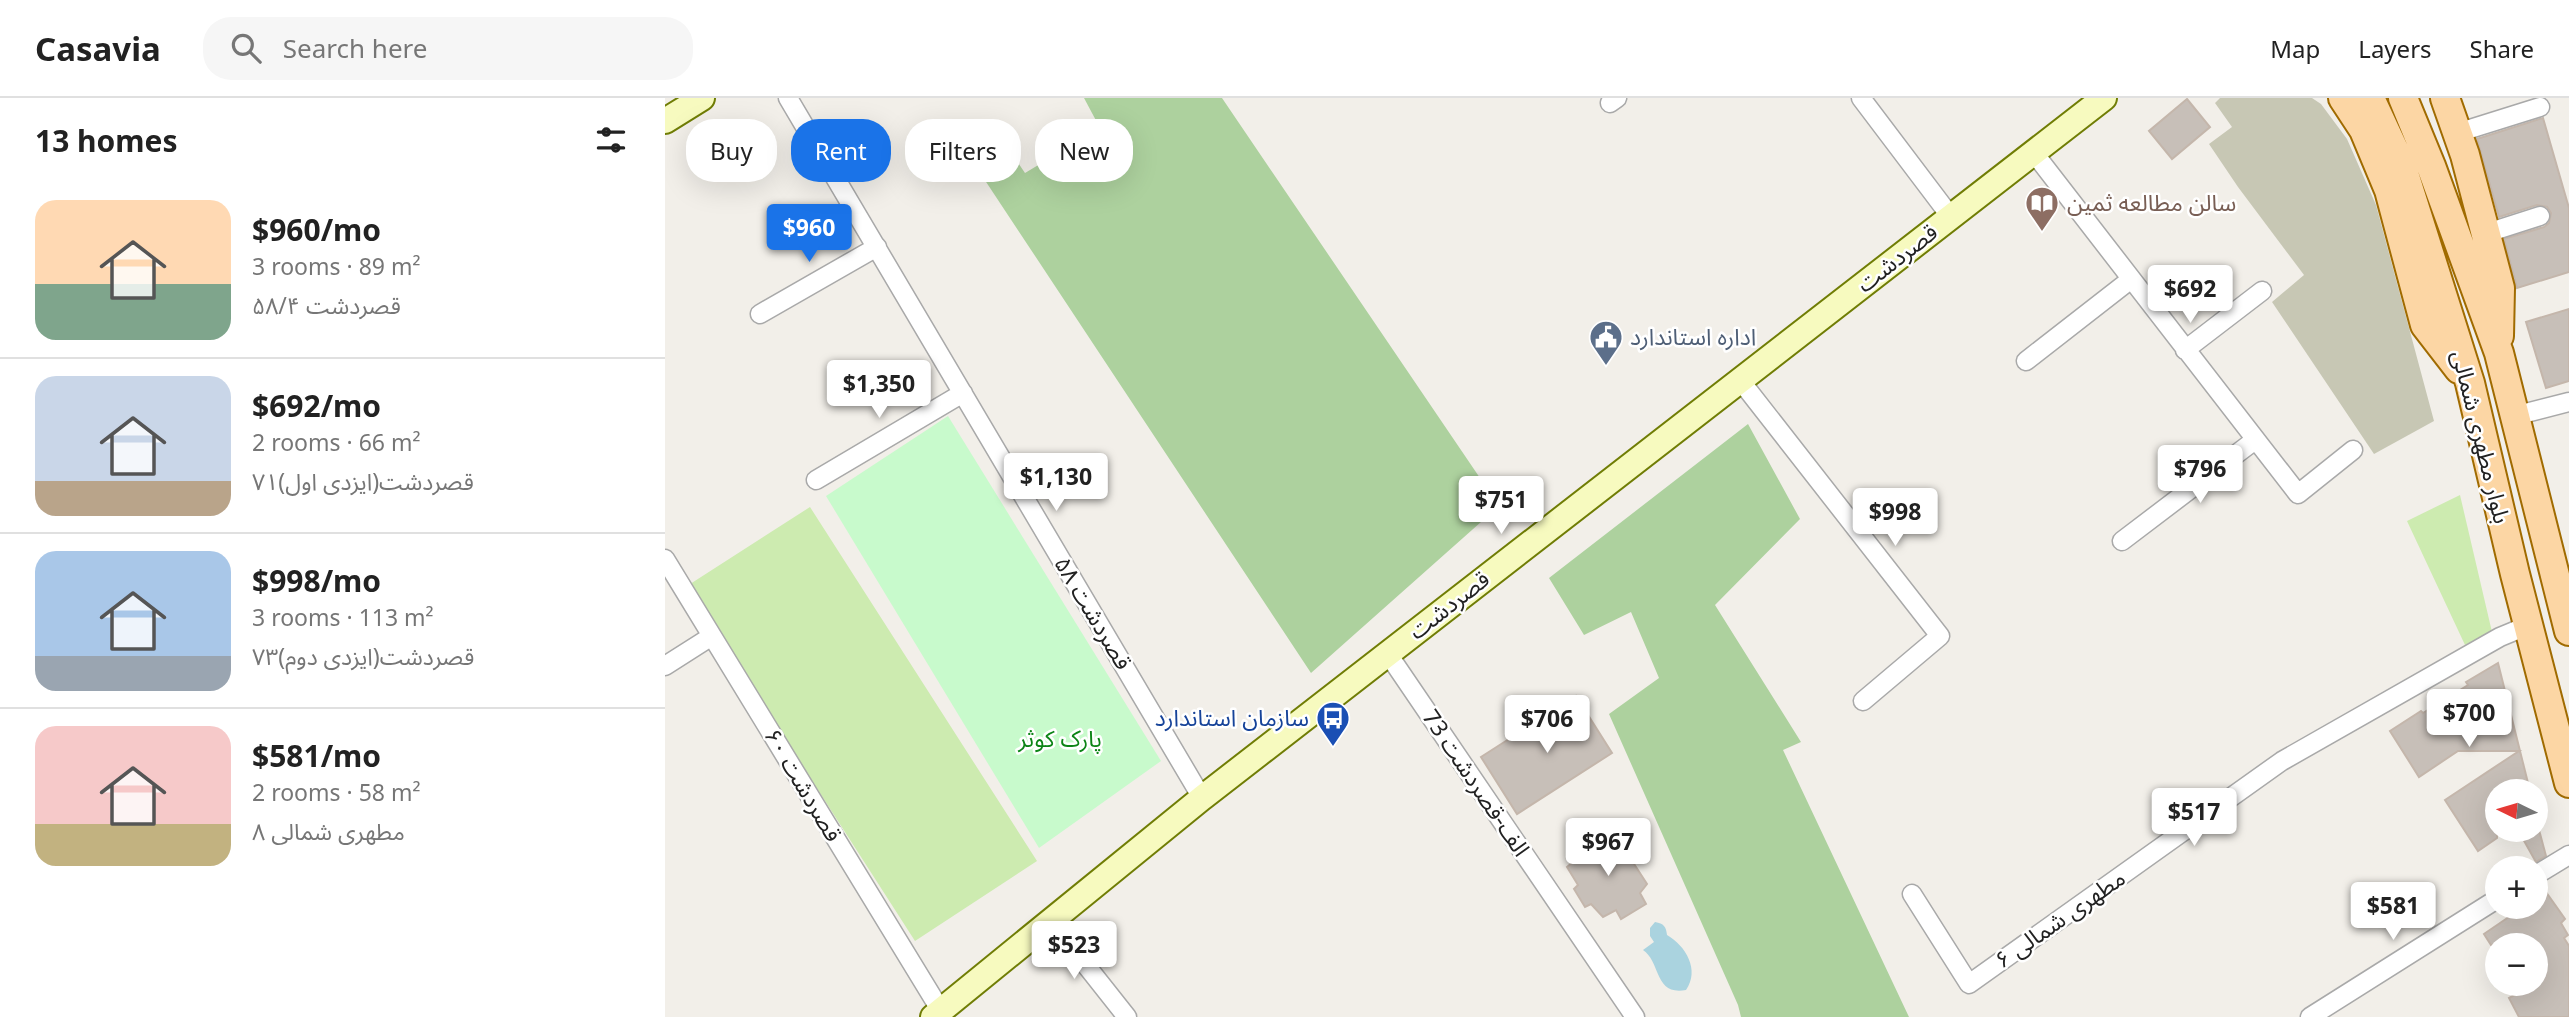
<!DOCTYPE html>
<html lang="en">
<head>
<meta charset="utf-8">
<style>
	:root { --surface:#fff; --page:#f6f6f6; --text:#222; --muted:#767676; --line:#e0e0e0; --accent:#1a73e8 }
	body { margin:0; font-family:"Noto Sans","Noto Sans Arabic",sans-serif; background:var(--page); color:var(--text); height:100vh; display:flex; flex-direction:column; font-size:26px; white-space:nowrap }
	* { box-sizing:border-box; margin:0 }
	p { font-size:23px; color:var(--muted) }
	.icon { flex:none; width:38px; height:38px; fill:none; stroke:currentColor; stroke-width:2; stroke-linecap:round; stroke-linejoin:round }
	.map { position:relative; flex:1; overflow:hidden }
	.side { display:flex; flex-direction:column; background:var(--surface); width:665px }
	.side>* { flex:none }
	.guide { position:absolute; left:21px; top:21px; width:665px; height:63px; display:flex; gap:14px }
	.needle { width:46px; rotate:275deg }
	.controls { position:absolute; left:1820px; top:681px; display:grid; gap:14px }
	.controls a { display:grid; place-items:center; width:63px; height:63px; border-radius:50%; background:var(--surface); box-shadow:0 7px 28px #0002; font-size:35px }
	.price { position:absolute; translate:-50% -60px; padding:0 16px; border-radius:7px; background:#fff; color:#222; font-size:23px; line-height:46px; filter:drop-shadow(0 2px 4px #0008) }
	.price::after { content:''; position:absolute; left:50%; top:42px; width:21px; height:16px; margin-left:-10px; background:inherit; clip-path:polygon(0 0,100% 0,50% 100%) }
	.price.current { background:var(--accent); color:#fff }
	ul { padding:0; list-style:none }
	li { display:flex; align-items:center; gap:21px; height:175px; padding:0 35px }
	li+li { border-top:2px solid var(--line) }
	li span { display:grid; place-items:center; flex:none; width:196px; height:140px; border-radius:21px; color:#555 }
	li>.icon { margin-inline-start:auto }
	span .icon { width:84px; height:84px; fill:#fffc; stroke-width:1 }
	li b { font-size:30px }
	h2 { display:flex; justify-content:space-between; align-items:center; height:84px; padding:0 35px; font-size:30px }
	.pill { padding:0 24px; border-radius:28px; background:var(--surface); box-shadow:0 7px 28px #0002; font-size:24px; line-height:63px }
	.pill.current { background:var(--accent); color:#fff }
	header { display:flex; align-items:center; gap:42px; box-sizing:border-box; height:98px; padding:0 35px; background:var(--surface); border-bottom:2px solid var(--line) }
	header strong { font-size:33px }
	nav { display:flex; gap:38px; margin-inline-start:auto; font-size:24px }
	.search { width:490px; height:63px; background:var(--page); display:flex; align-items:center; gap:18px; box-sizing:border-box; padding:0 24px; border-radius:28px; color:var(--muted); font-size:26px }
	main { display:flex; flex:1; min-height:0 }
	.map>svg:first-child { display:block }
</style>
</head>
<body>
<header>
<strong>Casavia</strong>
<div class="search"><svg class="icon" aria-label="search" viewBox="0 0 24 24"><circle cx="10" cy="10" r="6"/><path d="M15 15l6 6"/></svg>Search here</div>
<nav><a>Map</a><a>Layers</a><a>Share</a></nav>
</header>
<main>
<section class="side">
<h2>13 homes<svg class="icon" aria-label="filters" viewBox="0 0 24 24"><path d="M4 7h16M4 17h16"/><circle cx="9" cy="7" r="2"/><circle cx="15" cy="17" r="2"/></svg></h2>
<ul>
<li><span style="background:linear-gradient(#ffd9b3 60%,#7fa58c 0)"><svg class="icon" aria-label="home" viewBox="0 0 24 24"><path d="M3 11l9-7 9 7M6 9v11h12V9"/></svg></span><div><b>$960/mo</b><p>3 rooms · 89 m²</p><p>۵۸/۴ قصردشت</p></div></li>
<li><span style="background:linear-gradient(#c9d6e8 75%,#b9a48a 0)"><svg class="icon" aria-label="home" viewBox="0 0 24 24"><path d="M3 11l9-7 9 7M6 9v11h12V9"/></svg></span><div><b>$692/mo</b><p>2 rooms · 66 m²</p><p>۷۱قصردشت(ایزدی اول)</p></div></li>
<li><span style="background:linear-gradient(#a9c7e8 75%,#9aa5b1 0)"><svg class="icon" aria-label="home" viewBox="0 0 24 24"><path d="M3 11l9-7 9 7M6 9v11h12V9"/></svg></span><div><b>$998/mo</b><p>3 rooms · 113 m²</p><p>۷۳قصردشت(ایزدی دوم)</p></div></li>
<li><span style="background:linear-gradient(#f6c9c9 70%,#c2b280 0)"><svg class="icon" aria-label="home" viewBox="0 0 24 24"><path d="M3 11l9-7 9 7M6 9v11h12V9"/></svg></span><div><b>$581/mo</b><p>2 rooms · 58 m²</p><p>۸ مطهری شمالی</p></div></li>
</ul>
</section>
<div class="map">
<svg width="1904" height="919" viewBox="0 0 1904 919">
	<rect width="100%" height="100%" fill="#f2efe9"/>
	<path fill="#c7c7b4" d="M1555,0H1647L1656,6L1682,41L1711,107L1769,323L1709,356L1607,204L1639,177L1573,89L1544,46L1567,29L1550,5Z"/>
	<path fill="#cdebb0" d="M1795,397L1827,534L1800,547L1742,423Z
		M145,409L372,763L250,843L22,488Z"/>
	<path fill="#add19e" d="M419,0H557L834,408L646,575L294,43L325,23L360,75L435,30Z
		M1083,326L1135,421L1050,507L1136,644L1118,652L1244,919H1076L1073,907L944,616L994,580L966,514L919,537L884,480Z"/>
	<path fill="#c8facc" d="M283,318L496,663L374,750L161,398Z"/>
	<path fill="#aad3df" d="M990,824C999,826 1001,828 1002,837C1021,848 1035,872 1021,892C989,898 996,864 978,852L989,844L985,838V830Z"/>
	<path fill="#c7bfb8" stroke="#c4b6ab" stroke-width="2" d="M1522,1L1545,29L1507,61L1484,33Z
		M1878,20L1904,110V174L1852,190L1839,141L1879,129L1884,125L1886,115L1882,109L1872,107L1834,119L1812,41Z
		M1904,211V283L1881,290L1861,224Z
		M1833,565L1865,693H1832V740L1813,753L1780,702L1854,653H1793L1754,679L1725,633L1756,613L1758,615L1803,587L1801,584Z
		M911,598L947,655L852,716L816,659Z
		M947,732L982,786L975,795L981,806L956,821L951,812L938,819L926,806L920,809L909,791L913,787L902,769Z
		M1853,732H1874L1881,758L1871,764Z
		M1881,794L1900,821L1896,825L1903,837L1899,840L1904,848V919H1854L1844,900L1871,886V847H1826L1819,836L1860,808H1871V802Z"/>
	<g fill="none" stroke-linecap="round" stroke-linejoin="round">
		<defs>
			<path id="street" d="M123,0L537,700
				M1196,0L1286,119
				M945,5L952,0
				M1792,35L1875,9
				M1369,55L1633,396L1688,352
				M1822,135L1875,118
				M95,216L212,149
				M1520,252L1597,193
				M1361,263L1465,182
				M1075,282L1275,538L1198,603
				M1849,318L1904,304
				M151,382L298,295
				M1457,443L1590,342
				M0,461L276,913
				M723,556L970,919
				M0,568L47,538
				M1871,777L1904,757
				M1247,796L1304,886L1617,663L1835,539L1864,527
				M386,823L462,919
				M1645,919L1832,801"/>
			<path id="secondary" d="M0,23L37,0
				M268,919L537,700L1439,0"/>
			<path id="primary" d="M1678,0L1699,32L1724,92L1760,227L1794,271
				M1705,0L1737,69L1805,285L1850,476L1904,685
				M1738,0L1766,68L1834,255L1904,533
				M1780,0L1800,57L1835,190L1834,238"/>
		</defs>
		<use href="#street" stroke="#a9a9a9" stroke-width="21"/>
		<use href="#secondary" stroke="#707d05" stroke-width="28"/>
		<use href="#primary" stroke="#a06b00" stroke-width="32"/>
		<use href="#street" stroke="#fff" stroke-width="18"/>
		<use href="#secondary" stroke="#f7fabf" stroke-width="24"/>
		<use href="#primary" stroke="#fcd6a4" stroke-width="28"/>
	</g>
	<defs>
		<symbol id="library-pin" viewBox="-11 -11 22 30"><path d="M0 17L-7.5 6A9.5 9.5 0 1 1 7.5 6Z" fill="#8d6e63" stroke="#fff"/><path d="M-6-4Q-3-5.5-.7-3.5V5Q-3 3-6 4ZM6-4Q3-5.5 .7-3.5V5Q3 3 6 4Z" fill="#fff"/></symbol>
		<symbol id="civic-pin" viewBox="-11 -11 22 30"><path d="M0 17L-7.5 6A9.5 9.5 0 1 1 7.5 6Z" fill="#5c6f8a" stroke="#fff"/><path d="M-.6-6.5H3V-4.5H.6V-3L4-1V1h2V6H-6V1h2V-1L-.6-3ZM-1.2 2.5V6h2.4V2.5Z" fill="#fff"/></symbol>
		<symbol id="bus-pin" viewBox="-11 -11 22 30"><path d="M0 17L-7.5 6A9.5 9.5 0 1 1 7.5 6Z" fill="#1a4fb4" stroke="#fff"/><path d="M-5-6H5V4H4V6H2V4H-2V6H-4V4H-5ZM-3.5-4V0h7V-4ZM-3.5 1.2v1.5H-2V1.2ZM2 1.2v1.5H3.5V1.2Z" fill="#fff"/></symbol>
	</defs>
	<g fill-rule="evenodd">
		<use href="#library-pin" x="1358" y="86" width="38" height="52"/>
		<use href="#civic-pin" x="922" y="220" width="38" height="52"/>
		<use href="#bus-pin" x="649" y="601" width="38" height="52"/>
	</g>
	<g text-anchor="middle" stroke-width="5" stroke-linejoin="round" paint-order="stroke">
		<g font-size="23" fill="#785e54" stroke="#fff" text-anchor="start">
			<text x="1402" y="113">سالن مطالعه ثمین</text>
		</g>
		<g font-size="23" fill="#222" stroke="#fff">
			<text transform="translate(1232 160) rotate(-38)" y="8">قصردشت</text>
			<text transform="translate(1816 339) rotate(76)" y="8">بلوار مطهرى شمالى</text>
			<text transform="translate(784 507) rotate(-38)" y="8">قصردشت</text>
			<text transform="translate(428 515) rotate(59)" y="8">قصردشت ۵۸</text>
			<text transform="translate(811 685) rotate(56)" y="8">73 الف-قصردشت</text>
			<text transform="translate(138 687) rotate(59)" y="8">۶۰ قصردشت</text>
			<text transform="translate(1395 821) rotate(-35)" y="8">۶ مطهری شمالی</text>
		</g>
		<g font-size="23" fill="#4e5e75" stroke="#fff" text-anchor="start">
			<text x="965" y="247">اداره استاندارد</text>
		</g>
		<g font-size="23" fill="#164399" stroke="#fff" text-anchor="end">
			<text x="644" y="628">سازمان استاندارد</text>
		</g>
		<g font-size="23" fill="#0c8416" stroke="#fff">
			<text x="395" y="649">پارک کوثر</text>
		</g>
	</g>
</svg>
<div class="controls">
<a><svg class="needle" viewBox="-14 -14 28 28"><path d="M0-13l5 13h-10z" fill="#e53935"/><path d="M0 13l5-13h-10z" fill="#767676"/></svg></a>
<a>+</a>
<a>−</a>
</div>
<b class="price current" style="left:144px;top:166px">$960</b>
<b class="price" style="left:1525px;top:227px">$692</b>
<b class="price" style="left:214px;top:322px">$1,350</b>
<b class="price" style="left:1535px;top:407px">$796</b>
<b class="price" style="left:391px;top:415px">$1,130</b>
<b class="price" style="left:836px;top:438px">$751</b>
<b class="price" style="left:1230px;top:450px">$998</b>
<b class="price" style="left:1804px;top:651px">$700</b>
<b class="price" style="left:882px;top:657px">$706</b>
<b class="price" style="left:1529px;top:750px">$517</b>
<b class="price" style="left:943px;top:780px">$967</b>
<b class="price" style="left:1728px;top:844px">$581</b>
<b class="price" style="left:409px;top:883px">$523</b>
<div class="guide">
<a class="pill">Buy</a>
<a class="pill current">Rent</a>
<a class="pill">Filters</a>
<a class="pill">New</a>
</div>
</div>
</main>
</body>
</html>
